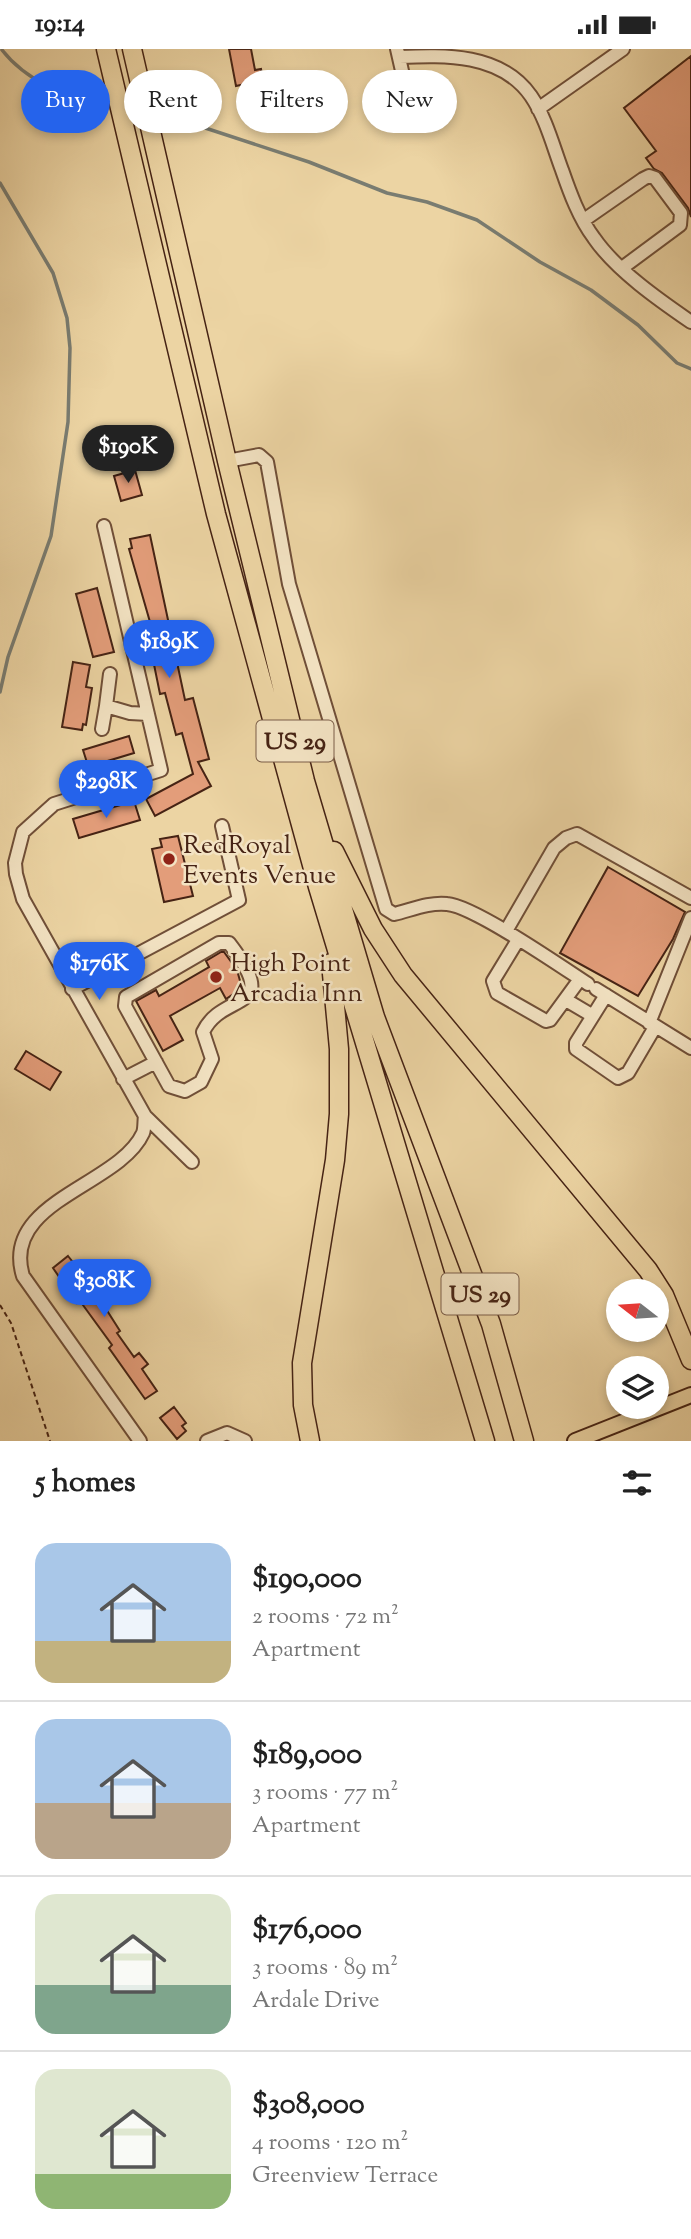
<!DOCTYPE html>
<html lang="en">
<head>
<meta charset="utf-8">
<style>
	:root { --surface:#fff; --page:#f2f2f2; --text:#222; --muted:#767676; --line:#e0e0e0; --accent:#2563eb }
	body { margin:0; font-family:"Sorts Mill Goudy",serif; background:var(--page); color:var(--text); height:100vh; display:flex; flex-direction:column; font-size:26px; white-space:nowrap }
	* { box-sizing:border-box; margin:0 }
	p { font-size:23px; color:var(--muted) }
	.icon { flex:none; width:38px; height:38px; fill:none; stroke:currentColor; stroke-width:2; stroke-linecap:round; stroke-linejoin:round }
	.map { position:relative; height:1392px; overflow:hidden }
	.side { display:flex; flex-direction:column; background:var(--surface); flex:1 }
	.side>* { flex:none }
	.banner { position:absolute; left:21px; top:21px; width:649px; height:63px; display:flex; gap:14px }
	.needle { width:46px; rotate:287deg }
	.fabs { position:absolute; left:606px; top:1230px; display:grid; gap:14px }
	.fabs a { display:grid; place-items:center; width:63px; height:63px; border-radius:50%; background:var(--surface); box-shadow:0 4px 10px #0003; font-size:35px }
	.price { position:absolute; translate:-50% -60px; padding:0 16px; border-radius:24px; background:var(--accent); color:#fff; font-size:23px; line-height:46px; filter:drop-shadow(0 2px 4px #0008) }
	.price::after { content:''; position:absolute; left:50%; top:42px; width:21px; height:16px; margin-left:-10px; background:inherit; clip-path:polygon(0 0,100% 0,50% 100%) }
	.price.selected { background:#222; color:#fff }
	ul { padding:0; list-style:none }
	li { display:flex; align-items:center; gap:21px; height:175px; padding:0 35px }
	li+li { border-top:2px solid var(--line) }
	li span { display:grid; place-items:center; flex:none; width:196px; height:140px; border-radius:21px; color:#555 }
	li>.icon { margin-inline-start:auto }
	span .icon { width:84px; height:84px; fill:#fffc; stroke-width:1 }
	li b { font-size:30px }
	h2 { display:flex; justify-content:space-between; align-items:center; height:84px; padding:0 35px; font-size:30px }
	.tag { padding:0 24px; border-radius:32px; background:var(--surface); box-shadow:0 4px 10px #0003; font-size:24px; line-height:63px }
	.tag.selected { background:var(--accent); color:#fff }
	.status { display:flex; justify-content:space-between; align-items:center; height:49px; padding:0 35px; background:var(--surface); direction:ltr }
	.status svg { height:19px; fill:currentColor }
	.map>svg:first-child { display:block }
</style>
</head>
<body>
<div class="status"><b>19:14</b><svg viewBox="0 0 49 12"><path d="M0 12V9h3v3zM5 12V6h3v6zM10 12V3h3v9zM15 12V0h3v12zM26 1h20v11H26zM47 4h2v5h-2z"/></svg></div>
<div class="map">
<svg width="691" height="1392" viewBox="0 0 691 1392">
	<rect width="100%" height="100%" fill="#ecd4a3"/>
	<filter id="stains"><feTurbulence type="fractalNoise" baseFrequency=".00286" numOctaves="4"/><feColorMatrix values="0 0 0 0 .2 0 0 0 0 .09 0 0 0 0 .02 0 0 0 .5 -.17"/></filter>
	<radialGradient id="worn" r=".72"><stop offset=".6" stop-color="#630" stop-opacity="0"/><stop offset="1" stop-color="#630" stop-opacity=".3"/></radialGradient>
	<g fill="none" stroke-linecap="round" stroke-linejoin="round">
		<path stroke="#797c71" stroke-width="3.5" d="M2,1C27,33 66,47 104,59
			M187,73L309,113L387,144L427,153L477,171L540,213L591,241L638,276L677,314L691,320
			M0,134L53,224L67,269L70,299L68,373L51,487L8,608L0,643"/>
	</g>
	<path fill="#e39d7a" stroke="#462314" stroke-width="2" d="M229,0H251L255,21L261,20L263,31L236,37Z
		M691,7V168L688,159L662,124L654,120L646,109L656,102L624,59Z
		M135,421L142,446L121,452L114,427Z
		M150,486L185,651L193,649L209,710L198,713L211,737L155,767L146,750L193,725L182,684L176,686L165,644L160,645L147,581L152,580L129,500L132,499L130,490Z
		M97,539L114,603L93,608L76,545Z
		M73,613L90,616L86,638L92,639L86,676L83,675L82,681L62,678Z
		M129,687L134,704L101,714L103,719L90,723L83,701Z
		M134,752L140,771L79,789L73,770Z
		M178,787L193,847L164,853L152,800L162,798L160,790Z
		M608,818L685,863L673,890L638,947L560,904Z
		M221,903H224L237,921L242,939L226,950L220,939L170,967L183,991L163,1002L136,952L156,941L159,947L209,918L206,912Z
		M26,1002L61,1023L50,1041L15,1020Z
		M68,1207L84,1227L95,1220L99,1226L111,1217L116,1225L94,1241L120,1282L117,1284L134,1308L139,1304L148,1315L142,1320L157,1342L145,1350L109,1299L112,1296L80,1252L77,1254L53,1219Z
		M174,1358L186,1374L182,1377L186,1382L177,1390L160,1369Z"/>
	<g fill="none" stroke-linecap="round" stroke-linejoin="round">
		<defs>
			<path id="minor" d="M397,0L410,57
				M399,8C445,6 501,4 531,47C546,69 553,97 562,121C570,144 579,169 594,189C616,221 659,251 691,273
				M538,60L623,0
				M584,171L643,130L649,127L655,129L681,164L680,176L622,219
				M227,412L259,406L267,413L289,535L386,860L394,865C411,861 429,853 447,855C474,857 562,918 588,935
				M104,477L161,721L54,755L23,783L15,814L16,825L23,850L145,1067L192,1113
				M110,625L106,657L130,664L148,665
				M102,680L106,657
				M506,882L554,799L566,789L577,785L691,849
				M518,891L493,932L497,944L546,972L550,971L580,930
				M219,894H229C284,965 223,941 203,983L212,1010L201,1033L185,1042L169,1037L125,957L126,948Z
				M72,940L239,851L222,777
				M596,940L691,999
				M606,946L576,994V1000L618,1029L628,1024L655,978
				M566,951L593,967
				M649,974L691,869
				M123,1030L156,1013
				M140,1392L23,1227C0,1152 119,1137 143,1084C145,1079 144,1072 145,1067
				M207,1392L227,1384L245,1392"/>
			<path id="major" d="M575,1392L691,1346"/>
			<path id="highway" d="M106,0L216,465L318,838L485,1392
				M132,0L227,412L305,732L375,968L491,1275L524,1392
				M334,802L373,880L403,926L648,1221L664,1246L691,1311
				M310,1392L303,1356L302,1314L335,1111L339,1065V1000L331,914"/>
		</defs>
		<use href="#minor" stroke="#704f38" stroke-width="16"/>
		<use href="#major" stroke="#462314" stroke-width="18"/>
		<use href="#highway" stroke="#462314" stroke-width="21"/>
		<path stroke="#462314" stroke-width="2" stroke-dasharray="5 3.5" stroke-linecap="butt" d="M0,1256L11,1274L50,1392"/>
		<use href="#minor" stroke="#f3e3c3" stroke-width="12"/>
		<use href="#major" stroke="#ecd4a3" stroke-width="14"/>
		<use href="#highway" stroke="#ecd4a3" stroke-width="18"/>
	</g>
	<g fill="#8f2418" stroke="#f3e3c3" stroke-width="2.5">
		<circle cx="169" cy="810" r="7"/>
		<circle cx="216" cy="928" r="7"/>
	</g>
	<g text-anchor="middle" stroke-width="5" stroke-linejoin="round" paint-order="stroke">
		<g fill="#f3e3c3" stroke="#7a5d48" stroke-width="2">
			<rect x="256.5" y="671.5" width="77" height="41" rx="5"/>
			<rect x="441.5" y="1224.5" width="77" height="41" rx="5"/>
		</g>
		<g font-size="24" font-weight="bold" fill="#462314">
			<text x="295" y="700">US 29</text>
			<text x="480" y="1253">US 29</text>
		</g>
		<g font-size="26" fill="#462314" stroke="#f3e3c3" text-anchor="start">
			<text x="183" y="804">RedRoyal<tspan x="183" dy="30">Events Venue</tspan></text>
			<text x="230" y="922">High Point<tspan x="230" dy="30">Arcadia Inn</tspan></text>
		</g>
	</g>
	<rect width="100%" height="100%" filter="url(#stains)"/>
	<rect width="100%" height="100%" fill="url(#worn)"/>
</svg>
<div class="fabs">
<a><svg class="needle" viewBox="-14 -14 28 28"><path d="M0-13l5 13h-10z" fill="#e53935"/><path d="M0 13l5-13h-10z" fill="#767676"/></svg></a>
<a><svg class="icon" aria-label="layers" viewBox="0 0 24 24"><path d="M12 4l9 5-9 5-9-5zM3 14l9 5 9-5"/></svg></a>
</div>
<b class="price selected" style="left:128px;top:436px">$190K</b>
<b class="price" style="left:169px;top:631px">$189K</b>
<b class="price" style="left:106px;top:771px">$298K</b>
<b class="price" style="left:99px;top:953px">$176K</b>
<b class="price" style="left:104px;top:1270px">$308K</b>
<div class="banner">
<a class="tag selected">Buy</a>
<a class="tag">Rent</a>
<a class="tag">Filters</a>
<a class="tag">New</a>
</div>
</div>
<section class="side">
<h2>5 homes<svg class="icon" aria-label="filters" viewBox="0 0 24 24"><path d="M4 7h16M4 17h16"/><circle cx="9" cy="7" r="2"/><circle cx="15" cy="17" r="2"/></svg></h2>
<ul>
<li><span style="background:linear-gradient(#a9c7e8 70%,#c2b280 0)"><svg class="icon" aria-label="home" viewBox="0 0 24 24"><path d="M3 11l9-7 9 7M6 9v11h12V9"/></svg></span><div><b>$190,000</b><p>2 rooms · 72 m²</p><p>Apartment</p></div></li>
<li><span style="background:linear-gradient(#a9c7e8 60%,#b9a48a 0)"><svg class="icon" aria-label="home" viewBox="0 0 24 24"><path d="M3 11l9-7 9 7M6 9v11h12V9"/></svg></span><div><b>$189,000</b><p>3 rooms · 77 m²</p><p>Apartment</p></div></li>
<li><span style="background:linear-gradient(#dfe7d0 65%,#7fa58c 0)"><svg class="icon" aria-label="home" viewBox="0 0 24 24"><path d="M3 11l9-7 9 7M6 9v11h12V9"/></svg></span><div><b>$176,000</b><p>3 rooms · 89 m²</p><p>Ardale Drive</p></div></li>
<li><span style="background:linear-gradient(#dfe7d0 75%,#8fb573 0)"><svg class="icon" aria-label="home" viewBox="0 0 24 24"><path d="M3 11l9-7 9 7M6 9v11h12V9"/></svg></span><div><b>$308,000</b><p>4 rooms · 120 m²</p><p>Greenview Terrace</p></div></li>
</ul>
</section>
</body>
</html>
